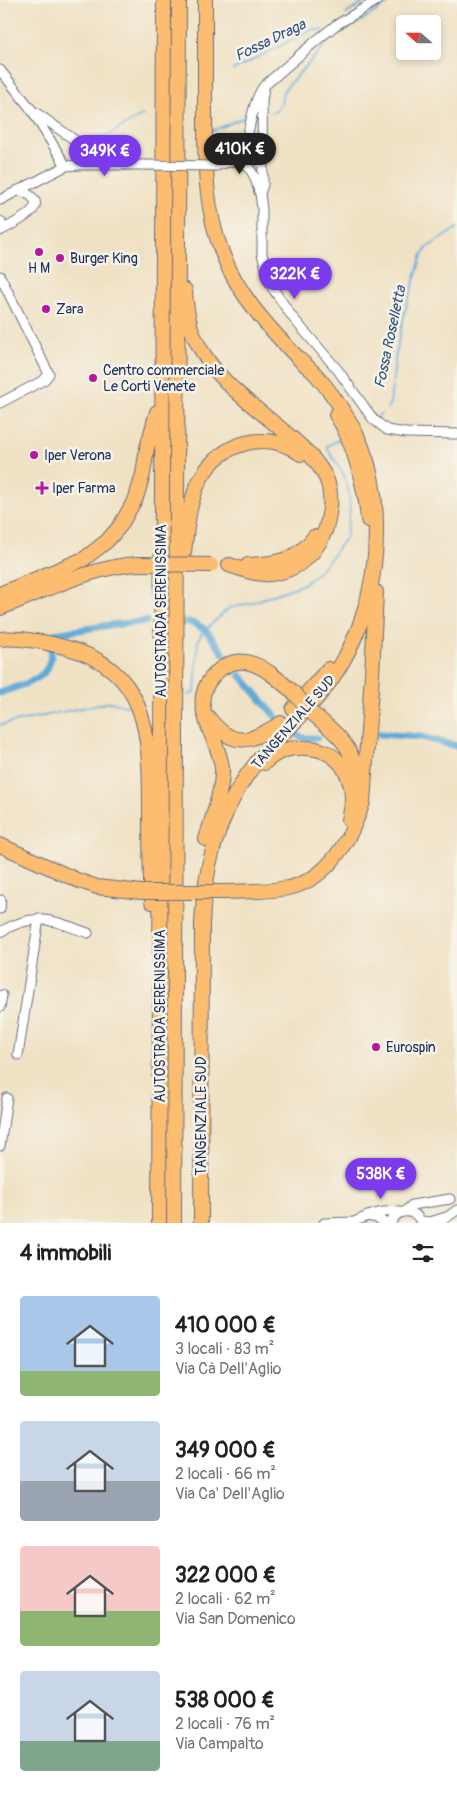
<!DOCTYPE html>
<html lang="it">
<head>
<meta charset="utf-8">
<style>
	:root { --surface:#fff; --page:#f2f2f2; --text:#202124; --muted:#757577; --accent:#7c3aed }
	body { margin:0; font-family:Pangolin,sans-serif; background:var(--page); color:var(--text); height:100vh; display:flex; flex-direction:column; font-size:19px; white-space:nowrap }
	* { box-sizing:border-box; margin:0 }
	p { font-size:16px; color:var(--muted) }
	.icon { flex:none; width:28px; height:28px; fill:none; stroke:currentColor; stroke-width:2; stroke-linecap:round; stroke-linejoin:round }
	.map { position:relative; height:1223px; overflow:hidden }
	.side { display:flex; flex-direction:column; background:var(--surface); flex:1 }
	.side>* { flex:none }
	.needle { width:32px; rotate:291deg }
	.tools { position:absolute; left:396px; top:15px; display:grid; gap:10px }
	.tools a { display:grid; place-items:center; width:45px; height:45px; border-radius:5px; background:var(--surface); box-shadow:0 2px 8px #0003; font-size:25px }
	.price { position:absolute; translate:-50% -42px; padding:0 11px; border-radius:18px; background:var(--accent); color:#fff; font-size:16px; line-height:32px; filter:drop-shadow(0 1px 2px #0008) }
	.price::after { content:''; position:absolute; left:50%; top:30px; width:15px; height:11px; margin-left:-8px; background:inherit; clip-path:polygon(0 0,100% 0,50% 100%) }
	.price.active { background:#222; color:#fff }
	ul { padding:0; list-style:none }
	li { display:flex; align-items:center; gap:15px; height:125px; padding:0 20px }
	li span { display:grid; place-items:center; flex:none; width:140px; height:100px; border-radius:5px; color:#555 }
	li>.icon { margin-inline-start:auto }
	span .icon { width:60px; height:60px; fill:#fffc; stroke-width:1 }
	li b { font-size:21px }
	h2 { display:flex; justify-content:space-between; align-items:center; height:60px; padding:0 20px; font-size:21px }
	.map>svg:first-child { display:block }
</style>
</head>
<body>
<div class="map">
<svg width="457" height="1223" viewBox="0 0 457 1223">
	<rect width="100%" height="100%" fill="#f7f3e8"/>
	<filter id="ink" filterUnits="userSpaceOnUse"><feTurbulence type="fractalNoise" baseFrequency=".02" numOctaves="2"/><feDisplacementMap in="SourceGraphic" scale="10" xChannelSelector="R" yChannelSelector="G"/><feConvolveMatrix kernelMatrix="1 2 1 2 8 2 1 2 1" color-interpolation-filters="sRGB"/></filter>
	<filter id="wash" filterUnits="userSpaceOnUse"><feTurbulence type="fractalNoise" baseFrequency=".0096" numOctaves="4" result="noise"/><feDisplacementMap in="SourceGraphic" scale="20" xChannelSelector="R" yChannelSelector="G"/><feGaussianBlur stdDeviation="1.12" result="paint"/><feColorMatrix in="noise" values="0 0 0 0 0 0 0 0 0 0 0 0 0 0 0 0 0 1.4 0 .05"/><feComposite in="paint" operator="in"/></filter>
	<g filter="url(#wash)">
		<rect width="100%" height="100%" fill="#efe1c3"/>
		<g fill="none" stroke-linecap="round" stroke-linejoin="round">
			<path stroke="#60aad8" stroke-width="2" d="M346,14L368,0
				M233,70L311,30H323
				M271,112L277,111L281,104L283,91L329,41L394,0
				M212,131L247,116
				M90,145L143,115
				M387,408L390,403L396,354L404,314L422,255L428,247L457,228
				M378,416L381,414
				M188,695L195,692L198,641L202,633L229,608L251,603L304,584L316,574L329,560L346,537L350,509L349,493L344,475L328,450L327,446L340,439
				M0,725L110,702C118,703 123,707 131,706"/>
			<path stroke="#60aad8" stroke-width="7" d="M188,622C206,625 213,640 223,653
				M240,675L276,717
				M0,693C22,684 51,681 51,653C51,645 49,640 54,634L111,625L146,621
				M293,733L303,738H317
				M380,734L421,737L457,746"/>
		</g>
	</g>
	<g filter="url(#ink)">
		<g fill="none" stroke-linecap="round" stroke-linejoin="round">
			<defs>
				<path id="minor" d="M0,70L31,109L66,166
					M264,86L262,102L263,185L260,193L262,209V254L271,286L293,318L337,369L373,419L387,430L406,433L457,434
					M35,112L110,165
					M235,161C252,142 248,108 264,86L317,40L336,25L378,0
					M216,166C222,164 230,161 236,161C251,162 256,180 259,192
					M0,200L66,166L79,165H144
					M0,221L1,222
					M0,231C15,222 60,204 18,190
					M0,276L49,374L44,380L0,403
					M0,909L1,900
					M0,932C36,911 51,920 88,933
					M0,1007L2,995
					M18,1055L39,918
					M0,1146L7,1098
					M406,1211L412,1205L450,1199
					M367,1216L377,1218L385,1223
					M443,1220L457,1210
					M421,1221L430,1222L446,1217
					M324,1223L355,1222
					M352,1223C368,1215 382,1210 400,1212
					M391,1223C397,1208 416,1208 421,1223"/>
				<path id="highway" d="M185,290C186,306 188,324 195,338C213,379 253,405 286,433C301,446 317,459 326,478C330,487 331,498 330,508C327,539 310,566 277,573C260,577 245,570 229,565
					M336,415C353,439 366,491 368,520
					M184,552C187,527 189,500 201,478C221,442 267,429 301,454
					M248,565C275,564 297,561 314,537
					M0,594L84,559L107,541L120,526L136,498L143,474L147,448L157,412
					M0,608C42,592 93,566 138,564
					M0,639C21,637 44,642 64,647C148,668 150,734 150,807C150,839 150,871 152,902
					M293,709L328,669
					M313,714C339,735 355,748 358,784
					M208,717C233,750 251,742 281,723
					M264,763C277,751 289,747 307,748C346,750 358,787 349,820
					M206,839C212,818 223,790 222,768C220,746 205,728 203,706C201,695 206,683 214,675C243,644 272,674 295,694
					M0,845L77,880L97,887L142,892
					M223,892C245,891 267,892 288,888C330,879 351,838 363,802L372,675L376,592
					M159,1223L164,0
					M174,1223L179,0
					M201,1223L202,924C204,872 215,823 245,778C265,748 294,725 317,698C358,650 377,589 376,526C376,464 357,424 318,377C312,370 305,365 299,359C269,328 239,296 223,255C204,208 205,159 205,108C205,72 205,36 205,0"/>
			</defs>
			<use href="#minor" stroke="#656d81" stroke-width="11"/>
			<use href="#highway" stroke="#656d81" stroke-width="16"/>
			<use href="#minor" stroke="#fff" stroke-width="9"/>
			<use href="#highway" stroke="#fcbd6f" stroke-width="14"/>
			<defs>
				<path id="minor-bridge" d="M144,165L216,166"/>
				<path id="highway-bridge" d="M138,564L211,565
					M295,694L313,714
					M142,892H223"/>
			</defs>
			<use href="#minor-bridge" stroke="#656d81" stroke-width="11" stroke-linecap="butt"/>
			<use href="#highway-bridge" stroke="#656d81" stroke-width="16" stroke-linecap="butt"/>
			<use href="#minor-bridge" stroke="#fff" stroke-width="9"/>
			<use href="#highway-bridge" stroke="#fcbd6f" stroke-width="14"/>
		</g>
	</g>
	<g fill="#b5179e" stroke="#f7f3e8" stroke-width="2">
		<circle cx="39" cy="252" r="5"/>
		<circle cx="60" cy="258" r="5"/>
		<circle cx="46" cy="309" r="5"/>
		<circle cx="93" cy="378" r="5"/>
		<circle cx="34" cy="455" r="5"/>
		<path d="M39.5 480.5h5v5h5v5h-5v5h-5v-5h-5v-5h5z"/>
		<circle cx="376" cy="1047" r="5"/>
	</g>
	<g text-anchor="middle" stroke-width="5" stroke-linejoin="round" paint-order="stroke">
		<g font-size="14" fill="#1b2f5e" stroke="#f7f3e8" text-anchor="start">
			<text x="70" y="263">Burger King</text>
			<text x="39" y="273" text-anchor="middle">H M</text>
			<text x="56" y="314">Zara</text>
			<text x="103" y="375">Centro commerciale<tspan x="103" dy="16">Le Corti Venete</tspan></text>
			<text x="44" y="460">Iper Verona</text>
			<text x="52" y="493">Iper Farma</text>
			<text x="386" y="1052">Eurospin</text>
		</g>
		<g font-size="14" fill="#1b2f5e" stroke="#f7f3e8">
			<text transform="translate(161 611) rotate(-90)" y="5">AUTOSTRADA SERENISSIMA</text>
			<text transform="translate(293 722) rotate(-49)" y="5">TANGENZIALE SUD</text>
			<text transform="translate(160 1016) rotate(-90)" y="5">AUTOSTRADA SERENISSIMA</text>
			<text transform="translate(201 1116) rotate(-90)" y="5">TANGENZIALE SUD</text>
		</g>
		<g font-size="15" font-style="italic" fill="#305483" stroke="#f7f3e8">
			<text transform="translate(270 40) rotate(-26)" y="5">Fossa Draga</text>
			<text transform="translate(390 337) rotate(-78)" y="5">Fossa Roselletta</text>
		</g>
	</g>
</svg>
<div class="tools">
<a><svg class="needle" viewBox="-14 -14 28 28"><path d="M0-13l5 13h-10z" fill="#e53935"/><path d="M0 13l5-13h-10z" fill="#757577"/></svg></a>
</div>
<b class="price active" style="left:240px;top:175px">410K €</b>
<b class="price" style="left:105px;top:177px">349K €</b>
<b class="price" style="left:295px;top:300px">322K €</b>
<b class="price" style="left:381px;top:1200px">538K €</b>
</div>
<section class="side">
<h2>4 immobili<svg class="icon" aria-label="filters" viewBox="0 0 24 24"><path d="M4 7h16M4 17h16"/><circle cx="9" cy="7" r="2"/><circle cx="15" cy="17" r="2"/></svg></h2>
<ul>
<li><span style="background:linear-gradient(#a9c7e8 75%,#8fb573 0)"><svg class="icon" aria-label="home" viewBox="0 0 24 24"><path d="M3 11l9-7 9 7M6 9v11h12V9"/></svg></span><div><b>410 000 €</b><p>3 locali · 83 m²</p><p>Via Cà Dell'Aglio</p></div></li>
<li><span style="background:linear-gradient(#c9d6e8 60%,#9aa5b1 0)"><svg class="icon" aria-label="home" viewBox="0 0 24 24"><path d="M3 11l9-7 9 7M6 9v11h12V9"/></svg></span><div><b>349 000 €</b><p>2 locali · 66 m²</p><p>Via Ca' Dell'Aglio</p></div></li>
<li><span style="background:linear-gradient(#f6c9c9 65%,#8fb573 0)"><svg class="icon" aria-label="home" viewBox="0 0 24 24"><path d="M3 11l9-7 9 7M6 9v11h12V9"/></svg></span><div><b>322 000 €</b><p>2 locali · 62 m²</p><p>Via San Domenico</p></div></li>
<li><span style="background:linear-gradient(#c9d6e8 70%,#7fa58c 0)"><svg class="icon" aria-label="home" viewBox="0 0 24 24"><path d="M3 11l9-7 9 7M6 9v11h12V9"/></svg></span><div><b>538 000 €</b><p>2 locali · 76 m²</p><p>Via Campalto</p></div></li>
</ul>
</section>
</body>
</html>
